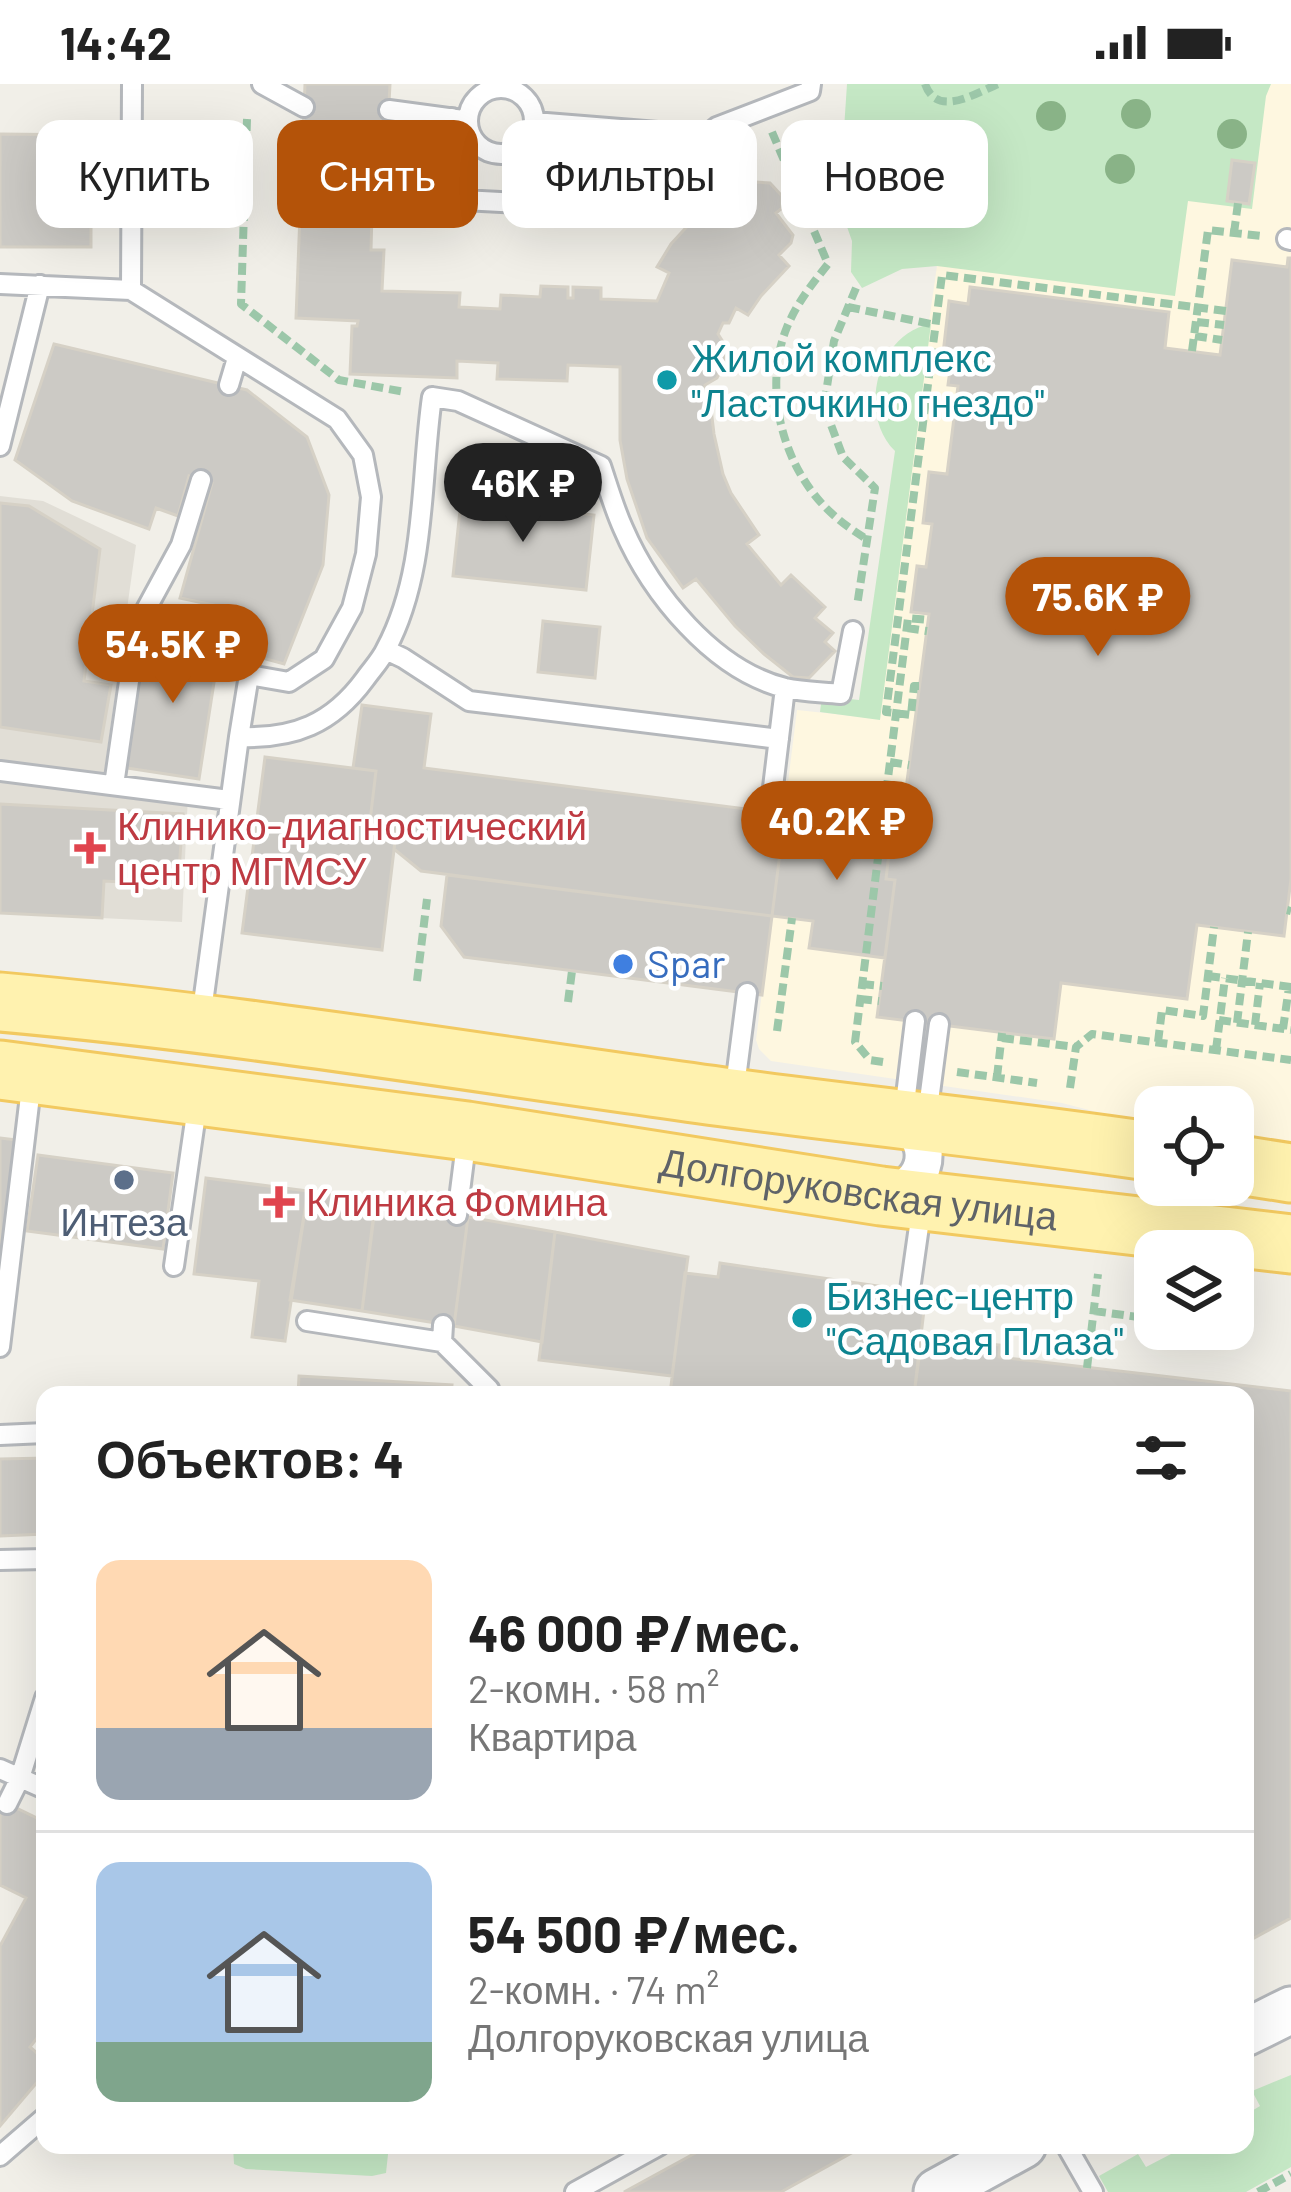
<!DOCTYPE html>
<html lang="ru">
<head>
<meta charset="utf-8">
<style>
	:root { --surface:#fff; --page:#f6f6f6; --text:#222; --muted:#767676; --line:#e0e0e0; --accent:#b45309 }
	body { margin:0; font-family:Barlow,sans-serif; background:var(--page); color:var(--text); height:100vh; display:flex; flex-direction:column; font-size:45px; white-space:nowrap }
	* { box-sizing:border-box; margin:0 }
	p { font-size:39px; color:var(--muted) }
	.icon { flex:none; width:66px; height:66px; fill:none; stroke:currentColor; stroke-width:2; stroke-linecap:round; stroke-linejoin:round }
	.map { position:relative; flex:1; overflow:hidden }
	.sheet { position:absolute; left:36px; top:1302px; width:1218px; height:768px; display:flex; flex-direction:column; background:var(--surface); border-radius:24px; box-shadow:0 12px 48px #0002 }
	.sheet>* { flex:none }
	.hud { position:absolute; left:36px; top:36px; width:1221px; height:108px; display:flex; gap:24px }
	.controls { position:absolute; left:1134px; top:1002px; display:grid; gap:24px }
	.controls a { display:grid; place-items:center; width:120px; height:120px; border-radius:24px; background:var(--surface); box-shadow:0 12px 48px #0002; font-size:60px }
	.price { position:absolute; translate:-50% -102px; padding:0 27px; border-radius:42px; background:var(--accent); color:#fff; font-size:39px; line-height:78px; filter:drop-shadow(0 3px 6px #0008) }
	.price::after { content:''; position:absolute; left:50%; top:72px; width:36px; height:27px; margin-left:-18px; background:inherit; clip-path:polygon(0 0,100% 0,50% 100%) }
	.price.current { background:#222; color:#fff }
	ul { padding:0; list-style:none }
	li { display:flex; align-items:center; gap:36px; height:300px; padding:0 60px }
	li+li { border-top:3px solid var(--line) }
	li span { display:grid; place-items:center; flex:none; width:336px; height:240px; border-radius:24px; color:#555 }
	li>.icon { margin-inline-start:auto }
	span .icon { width:144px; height:144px; fill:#fffc; stroke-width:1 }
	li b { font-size:51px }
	h2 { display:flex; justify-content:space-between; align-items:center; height:144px; padding:0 60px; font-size:51px }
	.chip { padding:0 42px; border-radius:24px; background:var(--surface); box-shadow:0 12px 48px #0002; font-size:42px; line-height:108px }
	.chip.current { background:var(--accent); color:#fff }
	.status { display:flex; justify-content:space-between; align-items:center; height:84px; padding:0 60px; background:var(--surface); direction:ltr }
	.status svg { height:33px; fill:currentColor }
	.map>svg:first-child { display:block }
</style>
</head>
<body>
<div class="status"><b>14:42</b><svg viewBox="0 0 49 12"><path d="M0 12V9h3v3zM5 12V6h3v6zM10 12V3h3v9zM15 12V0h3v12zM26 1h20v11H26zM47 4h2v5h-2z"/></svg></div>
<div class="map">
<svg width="1291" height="2108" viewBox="0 0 1291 2108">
	<rect width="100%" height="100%" fill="#f1efe8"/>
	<path fill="#fef7e0" d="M1267,0H1291V1069L1233,1058V1023H1155V1043L1062,1019L771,977L759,965L756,956L797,626L872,634L937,182L1188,117Z"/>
	<path fill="#e1ded6" d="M0,412L43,417L136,461L103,696L188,711L182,838L0,829Z"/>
	<path fill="#c5e8c5" d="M847,0H1271L1266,12L1252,125L1188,117L1175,212L937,182L902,185L862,204L851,188L852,157L839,120Z
		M931,240L880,636L820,628L822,612L859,616L895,367C857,330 877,249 931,240Z
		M1291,1991V2083L1246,2108H1108L1099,2092L1138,2070L1146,2083L1171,2070L1166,2061H1245V2031L1260,2022L1252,2007Z
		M233,2061H389L386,2089L372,2092L246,2085L234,2080Z"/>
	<path fill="#cccac5" stroke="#d6d1c6" stroke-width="3" d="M305,0H390L389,19L400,20L399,54H388V58H399L397,90H387L385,128H372L371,166H384L382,207L460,209L459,223L500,225L501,211L540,213L541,202L568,203V214H573V203L601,204V215L657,217L669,189L657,183L671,160L715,112L725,121L756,98L770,99L782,112V124L776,129L793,151L791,159L779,171L789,182L761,212L748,231L736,224L729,239H723L718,250L725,261V279L717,294L705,301V314L710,316L714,350L723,390L731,409L759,451L747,460L781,501L791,491L825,523L815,534L833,549L825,558L835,567L809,594L793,593L764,570L735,542L696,495L683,504L647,454L627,395L620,356V283L568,281L567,297L497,295L498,279L457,277V294L350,290L352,242H357L358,237L296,234Z
		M0,50L91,51V163H0Z
		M1232,76L1255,79L1249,120L1227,117Z
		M1288,174H1291V795L1284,852L1197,841L1187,915L1061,899L1054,955L877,933L895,796L886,795L895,720H904L929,530L911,528L917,482L926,483L932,440L923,439L929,388L947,390L958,302L948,301L952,271L943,270L949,217L968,220L970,203L1169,228L1165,264L1220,271L1232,176L1287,183Z
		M54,260L247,306L307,353L329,411L323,481L284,580L202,557L213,521L180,514L212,399L189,392L178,432L156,424L149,445L72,417L15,376Z
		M461,417L594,431L586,506L453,492Z
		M0,419L29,422L100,465L84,597L111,601L101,658L0,643Z
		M543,537L600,543L595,594L538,588Z
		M147,549L220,560L199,695L127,684Z
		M362,621L431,630L424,684L785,730L772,832L421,787L394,765L397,741L370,737L376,687L353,684Z
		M265,673L376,687L370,737L397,741L382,866L242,849Z
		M0,720L183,730L178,801L104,797L102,834L0,829Z
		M785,730L892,743L886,795L895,796L885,874L809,864L813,837L772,832Z
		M447,791L772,832L762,911L464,873L441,842Z
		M0,1054L17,1056L0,1199Z
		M38,1071L173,1089L163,1165L27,1147Z
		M206,1094L308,1107L285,1257L252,1253L259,1197L194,1190Z
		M308,1107L375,1119L362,1227L290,1216Z
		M376,1116L468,1133L454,1242L362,1227Z
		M468,1133L555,1148L542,1258L454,1242Z
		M555,1148L688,1173L672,1292L539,1276Z
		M720,1179L926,1209L914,1311H618L619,1304L670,1310L685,1189L718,1193Z
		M927,1254L1000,1261L999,1273L1291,1307V1834L1245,1859V1311H914L921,1259Z
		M299,1292L452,1301L451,1311H298Z
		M45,1374V1450L0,1452V1375Z
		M0,1716L45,1738V1944L30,1963L45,1976V1989L0,2042V1862L26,1814L0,1801Z
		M710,2061H866L781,2108H624Z"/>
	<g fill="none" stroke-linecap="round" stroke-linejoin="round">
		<defs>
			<path id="service" d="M262,0L304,23
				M468 37a33 33 0 1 1 66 0a33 33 0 1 1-66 0Z
				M389,26L463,36
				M452,34L463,116L620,124L717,43L810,7L811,0
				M534,38L707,52
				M1287,155L1291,156
				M0,200L131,206L337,335L363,371L371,413L366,470L352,524L324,575L289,598L249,591L239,653
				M131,206L132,0
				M229,301L237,274
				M0,362L40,201
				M386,566L403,574L469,617L779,655
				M0,687L229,716
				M114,701L137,542L181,461L201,396
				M770,728L785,604
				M201,934L239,653C294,655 332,640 365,595C372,585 381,576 386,565C427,488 420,397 432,313L458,317L601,382C608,403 614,424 623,444C651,509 713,586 785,604C803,608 823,608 841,610L853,547
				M734,1010L747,909
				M904,1028L915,937
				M927,1032L939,940
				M457,1131L467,1052
				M174,1182L198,1016
				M910,1206L922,1121
				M307,1237L442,1258
				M443,1241L442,1258L489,1305L488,1311
				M0,1263L32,995
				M0,1351L45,1349
				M0,1476L45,1475
				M0,1685L45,1705
				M7,1720L20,1694L45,1614
				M1066,2061L1093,2108
				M0,2072L45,2033
				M575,2108L660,2061"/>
			<path id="minor" d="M884,1111C930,1104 939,1053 895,1034"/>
			<path id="tertiary" d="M1245,1949L1291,1926
				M937,2108L1023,2061"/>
			<g id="primary">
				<path d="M0,918C245,940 487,981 731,1014C872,1033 1014,1047 1155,1068"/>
				<path id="s1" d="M0,986L467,1047L881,1112L1291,1160"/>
				<path d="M1233,1080L1291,1089"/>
			</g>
		</defs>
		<use href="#service" stroke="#b5b8bc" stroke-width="24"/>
		<use href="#minor" stroke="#b5b8bc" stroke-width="42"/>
		<use href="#tertiary" stroke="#b5b8bc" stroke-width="51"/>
		<use href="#primary" stroke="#f2c960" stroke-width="63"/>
		<path stroke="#9cc7a9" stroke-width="8" stroke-dasharray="12 6" stroke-linecap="butt" d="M925,0C937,34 974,10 998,0
			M247,35L241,220L339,296L405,308
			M772,48L828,180C812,200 797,219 787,243C761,307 784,390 837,434C846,442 857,449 868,456
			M1234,149L1238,119
			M856,204L834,257L824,322L843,373L875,404L857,522
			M848,223L936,241
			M1197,238L1224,241
			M1195,252L1222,256
			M1192,267L1208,146L1262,152
			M907,544L927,547
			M919,602H914L911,631L886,628L942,191L1226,227
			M890,678L909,681
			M887,701L906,704
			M1287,826L1291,827
			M1208,892L1291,903
			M417,897L427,815
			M862,900L882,902
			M860,915L879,917
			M568,918L572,887
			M1219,936L1291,946
			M1237,939L1248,848
			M1255,941L1260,899
			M1283,945L1289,903
			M777,947L792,834
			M1002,954L1076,963
			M1158,958L1162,926L1203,932L1214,843
			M1216,966L1225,894
			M883,978L870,976L855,958L908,534L928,536
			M957,988L1037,999
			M997,993L1002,949
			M1070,1004L1076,963L1092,950L1291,976
			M1094,1227L1145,1234
			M1087,1284L1098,1190
			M1258,2108L1291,2090"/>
		<use href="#service" stroke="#fff" stroke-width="18"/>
		<use href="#minor" stroke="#fff" stroke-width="36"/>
		<use href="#tertiary" stroke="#fff" stroke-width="45"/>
		<use href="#primary" stroke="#fff2af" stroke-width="57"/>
	</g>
	<g fill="#89b387">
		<circle cx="1136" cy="30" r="15"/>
		<circle cx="1051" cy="32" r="15"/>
		<circle cx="1232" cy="50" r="15"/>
		<circle cx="1120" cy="85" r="15"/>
	</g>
	<g fill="#0f9aa8" stroke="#fff" stroke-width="4.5">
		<circle cx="667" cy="296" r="12"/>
		<circle cx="802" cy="1234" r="12"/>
	</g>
	<g fill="#e0444e" stroke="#fff" stroke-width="4.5">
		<path d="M84 746h12v12h12v12h-12v12h-12v-12h-12v-12h12z"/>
		<path d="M273 1100h12v12h12v12h-12v12h-12v-12h-12v-12h12z"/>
	</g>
	<circle fill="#3f7fe0" stroke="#fff" stroke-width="4.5" cx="623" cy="880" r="12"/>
	<circle fill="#5c6f8a" stroke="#fff" stroke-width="4.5" cx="124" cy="1096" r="12"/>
	<g text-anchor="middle" stroke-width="9" stroke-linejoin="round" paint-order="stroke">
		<g font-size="39" fill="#0d838f" stroke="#fff" text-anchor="start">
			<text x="691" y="288">Жилой комплекс<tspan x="691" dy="45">"Ласточкино гнездо"</tspan></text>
			<text x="826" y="1226">Бизнес-центр<tspan x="826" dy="45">"Садовая Плаза"</tspan></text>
		</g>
		<g font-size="39" fill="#be3a42" stroke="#fff" text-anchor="start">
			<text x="117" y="756">Клинико-диагностический<tspan x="117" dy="45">центр МГМСУ</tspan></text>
			<text x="306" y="1132">Клиника Фомина</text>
		</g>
		<g font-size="39" fill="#366cbe" stroke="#fff" text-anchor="start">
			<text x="647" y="894">Spar</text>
		</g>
		<g font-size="39" fill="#5f6368" stroke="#fff">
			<text dy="14" stroke="none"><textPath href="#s1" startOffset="867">Долгоруковская улица</textPath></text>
		</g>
		<g font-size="39" fill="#4e5e75" stroke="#fff">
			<text x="124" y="1152">Интеза</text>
		</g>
	</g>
</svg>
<div class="controls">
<a><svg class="icon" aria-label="locate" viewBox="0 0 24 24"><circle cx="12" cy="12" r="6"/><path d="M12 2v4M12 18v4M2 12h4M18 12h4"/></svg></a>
<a><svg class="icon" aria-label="layers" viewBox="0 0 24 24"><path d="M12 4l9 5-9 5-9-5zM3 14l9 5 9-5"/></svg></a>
</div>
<b class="price current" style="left:523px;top:461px">46K ₽</b>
<b class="price" style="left:1098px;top:575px">75.6K ₽</b>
<b class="price" style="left:173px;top:622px">54.5K ₽</b>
<b class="price" style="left:837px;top:799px">40.2K ₽</b>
<div class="hud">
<a class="chip">Купить</a>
<a class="chip current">Снять</a>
<a class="chip">Фильтры</a>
<a class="chip">Новое</a>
</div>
<section class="sheet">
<h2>Объектов: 4<svg class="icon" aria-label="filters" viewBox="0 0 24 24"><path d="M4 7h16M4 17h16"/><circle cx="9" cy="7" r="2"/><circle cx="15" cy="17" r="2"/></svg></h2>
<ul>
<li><span style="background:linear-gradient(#ffd9b3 70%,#9aa5b1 0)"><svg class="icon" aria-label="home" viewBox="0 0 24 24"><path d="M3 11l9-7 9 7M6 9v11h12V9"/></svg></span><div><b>46 000 ₽/мес.</b><p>2-комн. · 58 m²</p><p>Квартира</p></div></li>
<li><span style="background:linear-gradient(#a9c7e8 75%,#7fa58c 0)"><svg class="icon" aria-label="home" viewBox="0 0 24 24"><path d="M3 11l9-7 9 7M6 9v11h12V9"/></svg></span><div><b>54 500 ₽/мес.</b><p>2-комн. · 74 m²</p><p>Долгоруковская улица</p></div></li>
</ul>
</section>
</div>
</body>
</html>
